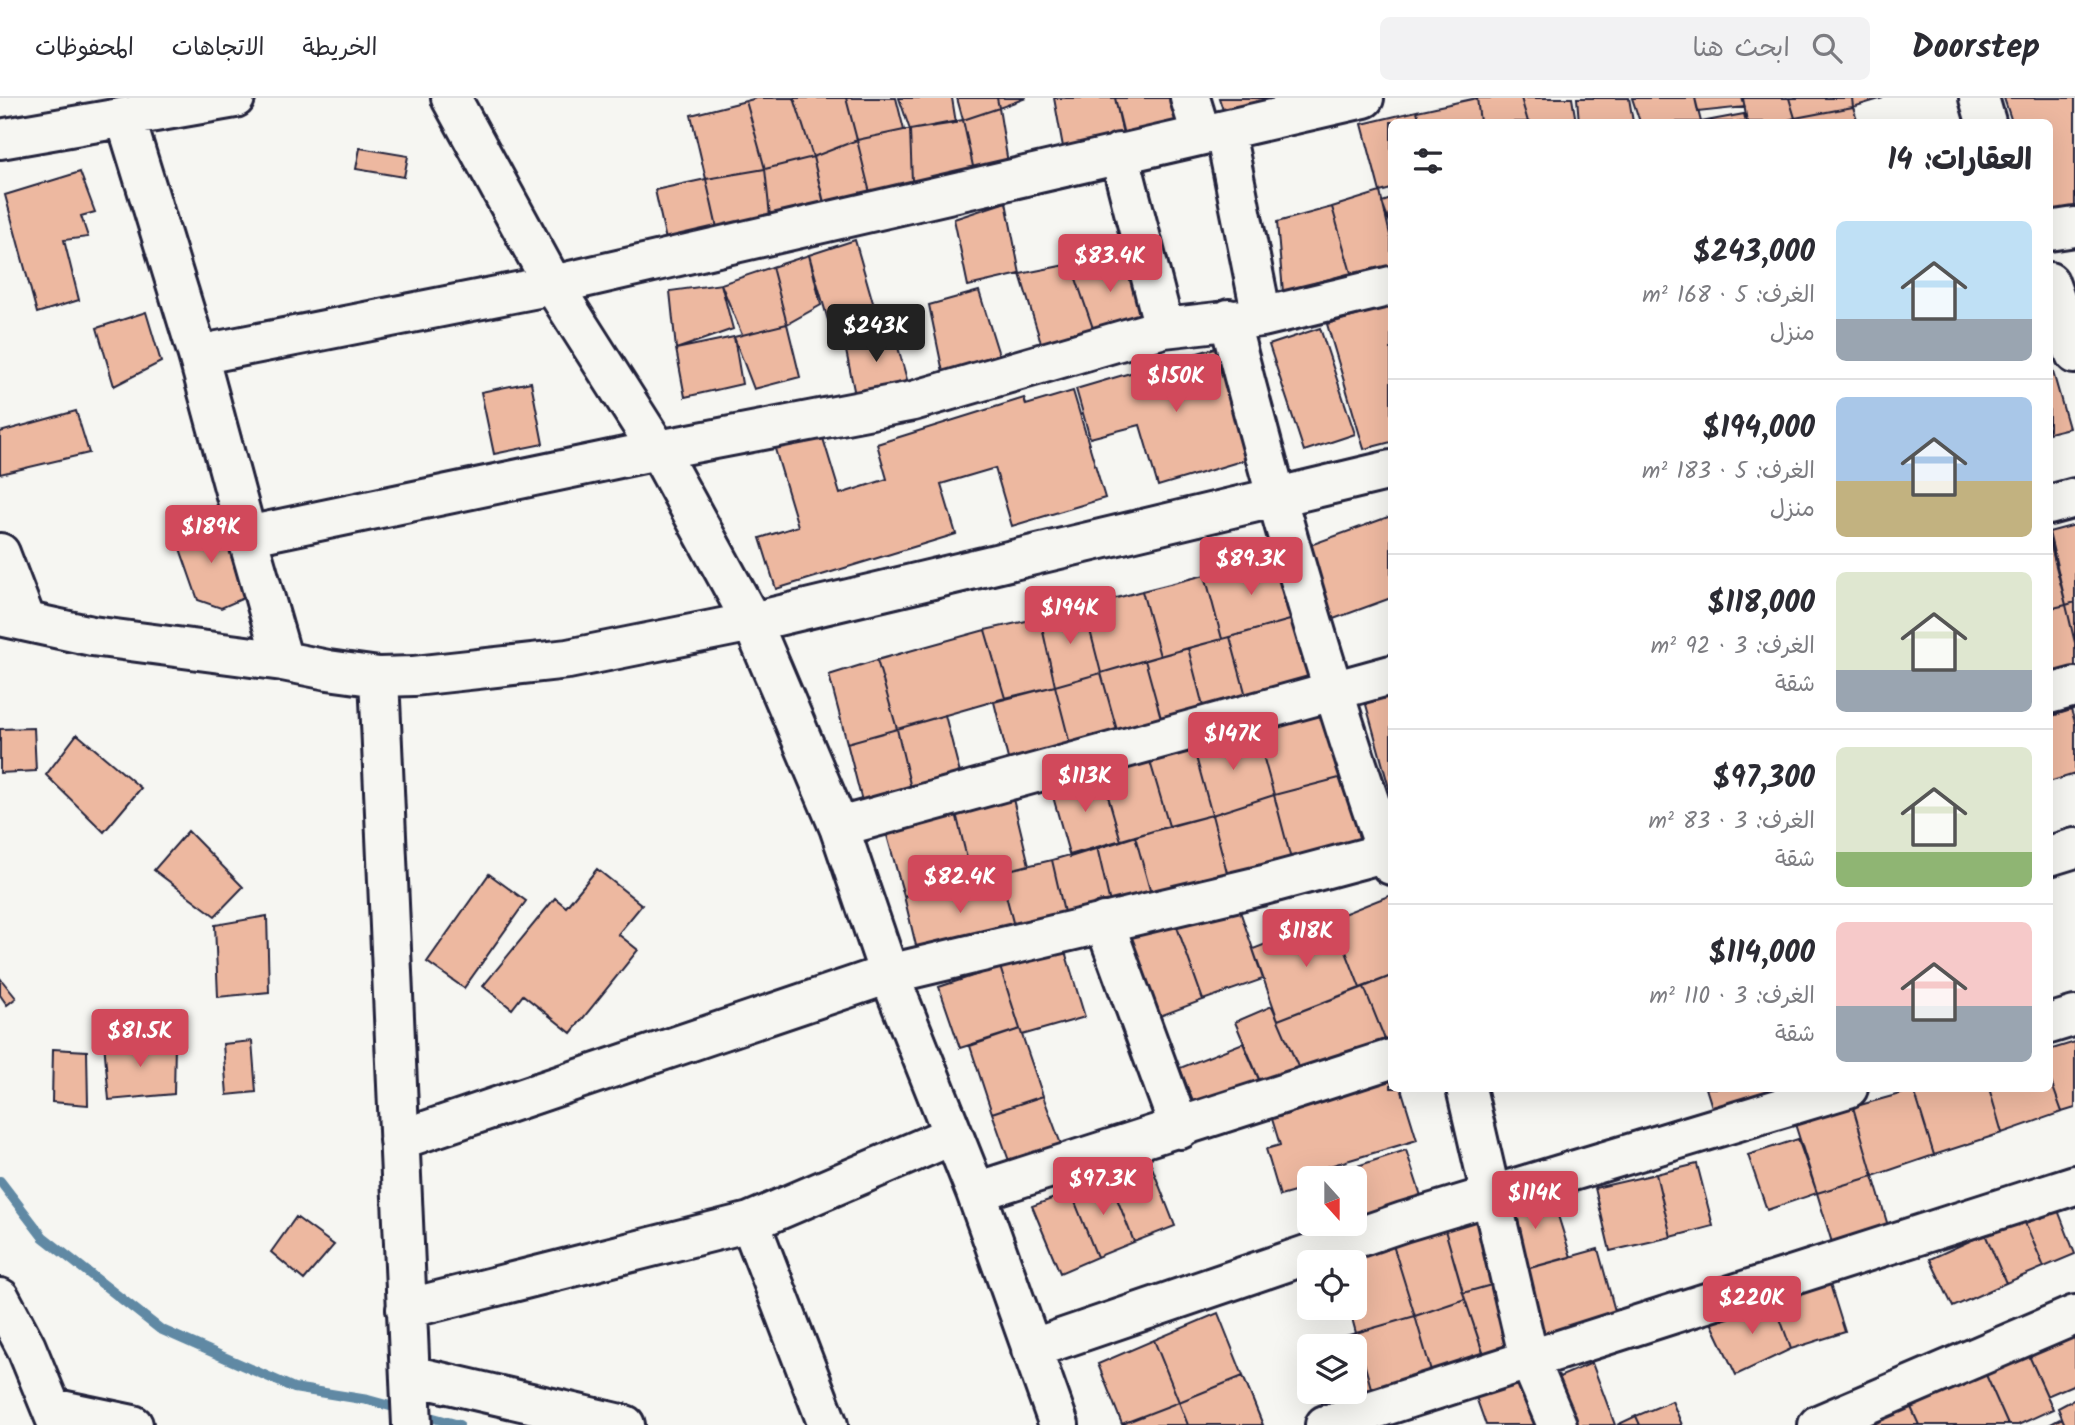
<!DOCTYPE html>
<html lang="ar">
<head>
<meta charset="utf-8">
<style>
	:root { --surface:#fff; --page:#f2f2f3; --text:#2b2b33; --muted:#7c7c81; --line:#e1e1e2; --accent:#d1495b }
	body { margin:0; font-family:Kalam,"Playpen Sans Arabic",sans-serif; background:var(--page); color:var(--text); direction:rtl; height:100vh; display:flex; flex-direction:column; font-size:26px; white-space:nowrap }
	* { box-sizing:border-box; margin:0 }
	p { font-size:23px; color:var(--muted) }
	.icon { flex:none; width:38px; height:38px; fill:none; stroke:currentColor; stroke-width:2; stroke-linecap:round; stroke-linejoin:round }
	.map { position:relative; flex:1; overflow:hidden; direction:ltr }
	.sheet { position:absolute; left:1388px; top:21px; width:665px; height:973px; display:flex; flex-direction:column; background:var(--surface); border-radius:10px; box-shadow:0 7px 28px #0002; direction:rtl }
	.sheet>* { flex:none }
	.needle { width:46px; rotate:159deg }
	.fabs { position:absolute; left:1297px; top:1068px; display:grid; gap:14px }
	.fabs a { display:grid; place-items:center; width:70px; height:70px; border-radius:10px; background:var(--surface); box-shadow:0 7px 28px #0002; font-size:35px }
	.price { position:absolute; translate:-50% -60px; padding:0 16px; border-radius:7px; background:var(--accent); color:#fff; font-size:23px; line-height:46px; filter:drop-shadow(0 2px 4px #0008) }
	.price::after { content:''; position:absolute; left:50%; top:42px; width:21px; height:16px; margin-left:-10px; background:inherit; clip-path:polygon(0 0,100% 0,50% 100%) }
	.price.current { background:#222; color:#fff }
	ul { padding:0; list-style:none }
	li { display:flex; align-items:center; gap:21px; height:175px; padding:0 21px }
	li+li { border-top:2px solid var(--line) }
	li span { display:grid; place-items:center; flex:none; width:196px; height:140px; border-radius:10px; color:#555 }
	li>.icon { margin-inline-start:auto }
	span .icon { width:84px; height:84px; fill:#fffc; stroke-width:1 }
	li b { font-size:30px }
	h2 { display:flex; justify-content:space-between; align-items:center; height:84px; padding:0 21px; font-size:30px }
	header { display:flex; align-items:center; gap:42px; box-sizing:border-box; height:98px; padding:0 35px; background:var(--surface); border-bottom:2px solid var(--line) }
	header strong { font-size:33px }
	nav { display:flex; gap:38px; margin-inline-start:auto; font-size:24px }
	.search { width:490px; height:63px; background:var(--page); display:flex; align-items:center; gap:18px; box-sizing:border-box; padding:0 24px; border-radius:10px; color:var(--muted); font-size:26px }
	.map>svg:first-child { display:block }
</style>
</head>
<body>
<header>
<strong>Doorstep</strong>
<div class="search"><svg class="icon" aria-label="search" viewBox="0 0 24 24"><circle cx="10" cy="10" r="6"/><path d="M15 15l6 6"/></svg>ابحث هنا</div>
<nav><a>الخريطة</a><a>الاتجاهات</a><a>المحفوظات</a></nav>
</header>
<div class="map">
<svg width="2075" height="1327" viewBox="0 0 2075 1327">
	<rect width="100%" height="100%" fill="#f6f6f2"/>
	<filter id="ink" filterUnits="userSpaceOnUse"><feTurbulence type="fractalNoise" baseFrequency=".0143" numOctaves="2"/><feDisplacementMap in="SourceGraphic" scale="14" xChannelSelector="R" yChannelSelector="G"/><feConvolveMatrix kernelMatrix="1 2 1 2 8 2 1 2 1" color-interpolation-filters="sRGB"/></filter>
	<g filter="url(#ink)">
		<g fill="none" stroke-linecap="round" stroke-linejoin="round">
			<path stroke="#6089a4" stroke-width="10" d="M0,1083L43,1139L160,1231L294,1290L368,1302L459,1327"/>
		</g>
		<path fill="#edb8a0" stroke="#22223b" stroke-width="2" d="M757,0H794L813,59L765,71L746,3Z
			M794,0H846L857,42L813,59Z
			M846,0H896L904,32L857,42Z
			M899,0H952L956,25L910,32Z
			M957,0H997L999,10L963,22Z
			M997,0H1026L999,10Z
			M1054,0H1115L1124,41L1063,49Z
			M1115,0H1171L1180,31L1128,53Z
			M1219,0H1282L1225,18Z
			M1477,0L1480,24H1420L1417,13Z
			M1477,0H1521L1528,24H1480Z
			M1521,0H1572L1576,24H1528Z
			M1577,0H1629L1633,24H1579Z
			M1632,0H1695L1701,24H1640Z
			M1695,0H1742L1745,9L1698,14Z
			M1743,0H1789L1795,20L1781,24H1747Z
			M1789,0H1852L1853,9L1795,20Z
			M1852,0H1883L1853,9Z
			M2004,0H2075V119L2049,127V24H2012Z
			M746,3L765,71L706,81L691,17Z
			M1853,9L1858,24H1796L1795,20Z
			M999,10L1008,65L974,73L963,22Z
			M1417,13L1420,24H1391V91L1380,94L1362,26Z
			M1744,16L1746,24H1701Z
			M963,22L974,73L912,83L910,32Z
			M904,32H910L912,83L870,95L857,42Z
			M857,42L870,95L828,121L813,59Z
			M360,50L408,58L404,79L356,71Z
			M813,59L824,106L770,118L765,71Z
			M765,71L770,118L717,130L706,81Z
			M80,74L95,114L81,118L88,139L64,142L79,202L37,215L5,97Z
			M706,81L717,130L666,142L655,92Z
			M1380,94L1391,141V169L1351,175L1332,109Z
			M1391,101V128L1382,104Z
			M1006,104L1020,176L968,188L954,121Z
			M1332,109L1351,175L1283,194L1277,124Z
			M855,142L876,215L830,229L809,157Z
			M809,157L821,207L787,226L772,169Z
			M1126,158L1149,224L1095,236L1071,166Z
			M1071,166L1095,236L1043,251L1020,176Z
			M772,169L787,226L742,237L721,186Z
			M721,186L733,231L676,251L670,193Z
			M979,193L1000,260L944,279L929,207Z
			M1391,208V344L1364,351L1327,226Z
			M146,214L161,264L114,288L97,230Z
			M889,217L913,303L857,307L842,233Z
			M787,226L800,279L754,291L734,239Z
			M1320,230L1355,336L1304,353L1269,247Z
			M734,239L742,286L685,299L676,251Z
			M1225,247L1258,358L1158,388L1140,327L1090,340L1076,291Z
			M2049,260L2069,330L2049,335Z
			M531,284L543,346L494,356L481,294Z
			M1073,293L1105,400L1012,428L995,370L941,386L956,436L776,491L760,440L798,428L775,351L822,337L840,396L887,381L877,346L1024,300L1026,307Z
			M76,313L89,355L0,376V334Z
			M1391,418V500L1328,523L1302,450Z
			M220,421L244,500L221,510L198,502L176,439Z
			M2075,427V504L2066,507L2049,434Z
			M2049,441L2066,507L2049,511Z
			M1279,457L1297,520L1222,541L1205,477Z
			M1205,477L1222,541L1160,558L1142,493Z
			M1142,493L1160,558L1101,575L1084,509Z
			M2075,504V545L2066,507Z
			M2066,507L2075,545V580L2049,586V511Z
			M1084,509L1101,575L1055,588L1040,520Z
			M1040,520L1055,588L1005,600L985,532Z
			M1297,520L1316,592L1249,609L1230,539Z
			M985,532L1005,600L897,631L877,562Z
			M1230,539L1249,609L1206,620L1188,550Z
			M1188,550L1206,620L1164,631L1145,562Z
			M877,562L897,631L847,645L829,577Z
			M1145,562L1164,631L1120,643L1101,575Z
			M1101,575L1120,643L1072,654L1055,588Z
			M1055,588L1072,654L1010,669L994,604Z
			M1391,596V697L1365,603Z
			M1324,611L1343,679L1274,697L1256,632Z
			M2071,612L2075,624V676L2049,684V619Z
			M945,617L963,687L913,699L897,631Z
			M34,630L36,673L0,675V631Z
			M897,631L913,699L864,711L847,645Z
			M1256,632L1274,697L1212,717L1193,648Z
			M77,636L141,690L104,734L46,677Z
			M1193,648L1212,717L1169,728L1149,660Z
			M1149,660L1169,728L1121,743L1101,674Z
			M1101,674L1121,743L1070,759L1050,688Z
			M1343,679L1361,747L1292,765L1274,697Z
			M1274,697L1292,765L1229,782L1212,717Z
			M1013,701L1029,767L972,781L956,715Z
			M956,715L972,781L904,798L886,734Z
			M1212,717L1229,782L1153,803L1135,738Z
			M188,733L243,789L215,818L154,772Z
			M1135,738L1153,803L1112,814L1097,749Z
			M1097,749L1112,814L1066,823L1052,762Z
			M1052,762L1066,823L1016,836L1000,774Z
			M597,771L642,807L618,836L638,852L571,935L523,897L512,911L483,888L555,800L566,809Z
			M1000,774L1016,836L919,860L904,798Z
			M489,776L526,803L464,890L427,864Z
			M1391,797V878L1360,890L1333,820Z
			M1237,804L1263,881L1203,902L1176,826Z
			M267,818L269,894L218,899L215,827Z
			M1333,820L1360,890L1278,922L1253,851Z
			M1176,826L1203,902L1152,921L1129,840Z
			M1064,850L1085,919L1022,937L1000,869Z
			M1000,869L1020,931L960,950L939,889Z
			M1391,878V942L1386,944L1364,889Z
			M0,880L16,900L7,907L0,897Z
			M1364,889L1386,944L1302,978L1278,922Z
			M1272,908L1302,978L1264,993L1235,924Z
			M1020,931L1043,998L992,1015L970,948Z
			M252,943L256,994L227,997L223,946Z
			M104,944L175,945L174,996L109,1002Z
			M2075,944V1010L2062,1014L2049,978V952Z
			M1243,945L1264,993L1199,1019L1180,970Z
			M53,951L87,953L88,1007L52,1004Z
			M1391,976V990H1401L1417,1042L1323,1070L1326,1080H1309V1090L1280,1098L1266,1051L1280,1047L1272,1021L1297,1013L1295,1005Z
			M2049,978L2062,1014L2002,1035L1989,990H2049Z
			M1706,990H1777L1781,1004L1717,1025Z
			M1989,990L2002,1035L1934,1057L1914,992Z
			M1914,992L1934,1057L1873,1078L1853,1009Z
			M1043,998L1065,1057L1014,1077L992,1015Z
			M1853,1009L1873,1078L1817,1095L1795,1026Z
			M1798,1041L1817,1095L1767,1112L1748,1057Z
			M1406,1052L1423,1104L1354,1125V1080H1334L1333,1076Z
			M1150,1064L1175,1128L1134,1144L1109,1080Z
			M1697,1066L1713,1128L1671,1139L1656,1076Z
			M1656,1076L1671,1139L1610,1153L1595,1090Z
			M1873,1078L1892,1141L1836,1158L1817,1095Z
			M1109,1080L1134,1144L1097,1159L1071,1094Z
			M1550,1092L1571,1159L1519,1173L1498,1109Z
			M1071,1094L1097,1159L1060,1175L1032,1108Z
			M2056,1107L2075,1156L2044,1169L2023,1120Z
			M296,1119L334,1147L304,1182L271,1154Z
			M2023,1120L2044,1169L2006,1185L1985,1136Z
			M1483,1121L1502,1184L1463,1195L1445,1132Z
			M1445,1132L1465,1201L1415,1218L1393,1147Z
			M1985,1136L2006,1185L1953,1209L1930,1161Z
			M1393,1147L1415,1218L1356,1235L1349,1209H1354V1164H1339Z
			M1598,1151L1618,1224L1538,1246L1519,1173Z
			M1829,1183L1845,1234L1791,1251L1773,1201Z
			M1502,1184L1522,1247L1485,1260L1463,1195Z
			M1465,1201L1487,1267L1434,1283L1415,1218Z
			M1773,1201L1791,1251L1736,1277L1710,1222Z
			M1218,1215L1243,1278L1179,1304L1154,1242Z
			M1415,1218L1434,1283L1374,1301L1356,1235Z
			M2075,1229V1286L2047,1298L2026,1251Z
			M1356,1235L1374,1301L1324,1316L1318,1293H1354V1248H1311Z
			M1154,1242L1179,1304L1122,1326L1098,1266Z
			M2026,1251L2053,1311L2018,1327H2008L1983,1270Z
			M1592,1265L1615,1327H1576L1559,1279Z
			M1983,1270L2008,1327H1919L1909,1305Z
			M1243,1278L1263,1327H1188L1179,1304Z
			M1526,1280L1543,1327H1486L1476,1299Z
			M2075,1301V1327H2065L2058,1310Z
			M1672,1303L1682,1327H1640L1636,1318Z
			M1179,1304L1188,1327H1123L1122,1326Z
			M1909,1305L1919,1327H1864Z
			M1636,1318L1640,1327H1617Z
			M2062,1320L2065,1327H2049Z"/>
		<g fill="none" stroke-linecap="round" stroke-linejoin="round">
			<defs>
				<path id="minor" d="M451,0L553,187L658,352L752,524L839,729L889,876L976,1094L1059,1327
					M1190,0L1201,36
					M1979,0L1986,24
					M125,19L198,257L247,438L658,352L913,303L1164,230L1262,219L1391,188
					M1225,34L1262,219
					M0,41L235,0
					M1119,55L1164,230
					M2049,133L2075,129
					M2049,184L2075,256
					M1229,221C1276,405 1328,587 1391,767
					M198,257L553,187L1364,0
					M2049,407L2075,400
					M247,438L283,563
					M0,455L26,523
					M0,518L92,538L283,563L328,572L379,579L414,578L568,561L752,524L1391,372
					M379,579L412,1327
					M2049,596L2075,589
					M839,729L1391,577
					M2049,758L2075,750
					M1104,824L1180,1031
					M2049,926L2075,918
					M1466,990L1529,1261L1557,1327
					M399,1042L889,876L1264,787L1391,753
					M976,1094L1391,961
					M750,1124L828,1327
					M0,1200L26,1249L58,1327
					M406,1211L750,1124L953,1037
					M1031,1251L1403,1124L1848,990
					M410,1277L625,1327
					M52,1310L133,1327
					M1325,1327L2075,1087
					M1818,1327L2075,1217"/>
			</defs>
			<use href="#minor" stroke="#22223b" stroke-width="44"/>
			<use href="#minor" stroke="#f6f6f2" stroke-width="38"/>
		</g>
	</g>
</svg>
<div class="fabs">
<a><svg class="needle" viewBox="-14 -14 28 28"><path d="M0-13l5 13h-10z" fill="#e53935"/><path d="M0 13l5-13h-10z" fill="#7c7c81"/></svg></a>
<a><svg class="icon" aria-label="locate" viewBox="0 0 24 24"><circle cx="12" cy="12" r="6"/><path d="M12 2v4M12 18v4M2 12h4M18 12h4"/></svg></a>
<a><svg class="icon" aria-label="layers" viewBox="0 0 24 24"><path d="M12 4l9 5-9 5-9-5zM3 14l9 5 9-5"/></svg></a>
</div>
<b class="price" style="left:1110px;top:196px">$83.4K</b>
<b class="price current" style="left:876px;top:266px">$243K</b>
<b class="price" style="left:1176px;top:316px">$150K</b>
<b class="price" style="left:211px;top:467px">$189K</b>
<b class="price" style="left:1251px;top:499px">$89.3K</b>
<b class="price" style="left:1070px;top:548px">$194K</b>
<b class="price" style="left:1233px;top:674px">$147K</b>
<b class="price" style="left:1085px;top:716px">$113K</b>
<b class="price" style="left:960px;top:817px">$82.4K</b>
<b class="price" style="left:1306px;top:871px">$118K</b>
<b class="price" style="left:140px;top:971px">$81.5K</b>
<b class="price" style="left:1103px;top:1119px">$97.3K</b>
<b class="price" style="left:1535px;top:1133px">$114K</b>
<b class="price" style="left:1752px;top:1238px">$220K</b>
<section class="sheet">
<h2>العقارات: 14<svg class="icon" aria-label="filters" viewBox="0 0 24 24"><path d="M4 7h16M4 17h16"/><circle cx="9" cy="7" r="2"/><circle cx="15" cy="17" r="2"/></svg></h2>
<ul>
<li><span style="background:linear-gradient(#bfe0f5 70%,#9aa5b1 0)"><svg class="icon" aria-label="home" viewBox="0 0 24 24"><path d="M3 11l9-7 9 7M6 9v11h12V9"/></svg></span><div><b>$243,000</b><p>الغرف: 5 · 168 m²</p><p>منزل</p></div></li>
<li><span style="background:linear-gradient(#a9c7e8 60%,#c2b280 0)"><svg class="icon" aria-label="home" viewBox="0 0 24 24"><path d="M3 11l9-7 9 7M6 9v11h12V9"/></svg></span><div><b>$194,000</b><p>الغرف: 5 · 183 m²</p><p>منزل</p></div></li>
<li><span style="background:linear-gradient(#dfe7d0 70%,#9aa5b1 0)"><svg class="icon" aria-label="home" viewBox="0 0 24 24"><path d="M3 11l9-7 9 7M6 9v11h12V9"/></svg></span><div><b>$118,000</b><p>الغرف: 3 · 92 m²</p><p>شقة</p></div></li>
<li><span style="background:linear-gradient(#dfe7d0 75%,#8fb573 0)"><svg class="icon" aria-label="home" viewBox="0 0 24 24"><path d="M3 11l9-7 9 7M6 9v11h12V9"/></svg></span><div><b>$97,300</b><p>الغرف: 3 · 83 m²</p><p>شقة</p></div></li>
<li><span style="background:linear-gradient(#f6c9c9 60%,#9aa5b1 0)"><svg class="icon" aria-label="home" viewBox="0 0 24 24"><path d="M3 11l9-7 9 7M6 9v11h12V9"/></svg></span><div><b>$114,000</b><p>الغرف: 3 · 110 m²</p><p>شقة</p></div></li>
</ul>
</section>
</div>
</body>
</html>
